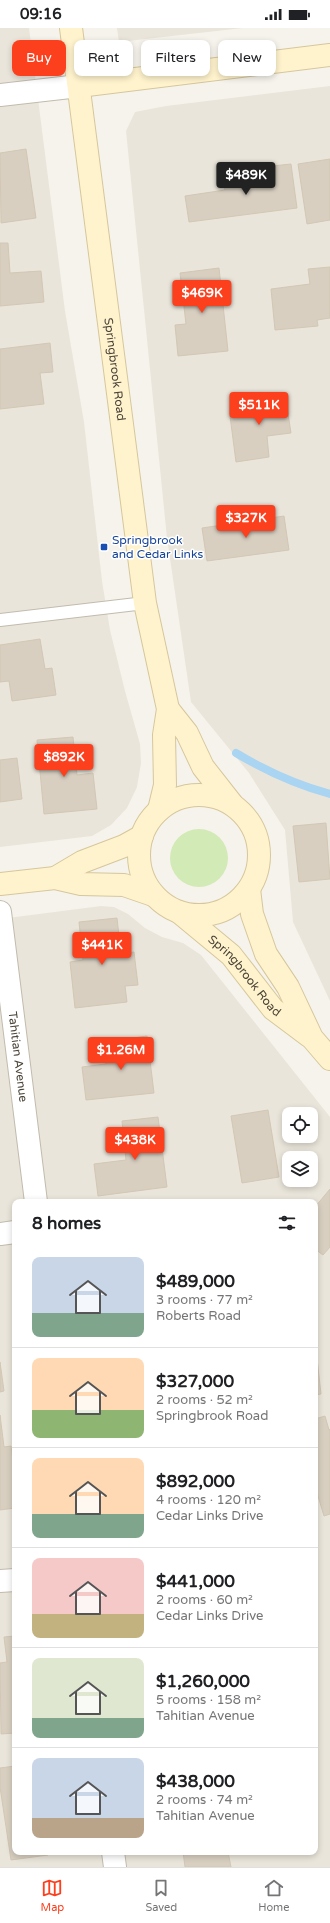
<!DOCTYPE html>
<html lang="en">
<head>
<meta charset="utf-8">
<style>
	:root { --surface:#fff; --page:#f2f2f2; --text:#202124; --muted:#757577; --line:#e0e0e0; --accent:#fc3f1d }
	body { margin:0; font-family:"Varela Round",sans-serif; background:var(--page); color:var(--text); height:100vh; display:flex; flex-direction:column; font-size:15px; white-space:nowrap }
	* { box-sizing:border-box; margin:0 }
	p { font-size:13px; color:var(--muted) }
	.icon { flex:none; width:22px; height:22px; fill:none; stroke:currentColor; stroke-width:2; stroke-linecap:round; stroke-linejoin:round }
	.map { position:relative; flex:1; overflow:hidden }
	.panel { position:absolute; left:12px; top:1171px; width:306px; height:656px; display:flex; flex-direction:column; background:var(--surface); border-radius:8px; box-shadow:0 2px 6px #0003 }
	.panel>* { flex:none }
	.hud { position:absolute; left:12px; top:12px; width:306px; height:36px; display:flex; gap:8px }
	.controls { position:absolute; left:282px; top:1079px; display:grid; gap:8px }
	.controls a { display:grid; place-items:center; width:36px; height:36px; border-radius:8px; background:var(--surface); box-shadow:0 2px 6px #0003; font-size:20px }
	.price { position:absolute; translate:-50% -34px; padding:0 9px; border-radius:4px; background:var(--accent); color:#fff; font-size:13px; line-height:26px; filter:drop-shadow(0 1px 2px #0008) }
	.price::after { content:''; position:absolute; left:50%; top:24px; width:12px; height:9px; margin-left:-6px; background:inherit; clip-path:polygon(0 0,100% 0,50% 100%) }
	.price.selected { background:#222; color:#fff }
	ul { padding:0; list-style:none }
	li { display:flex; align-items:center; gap:12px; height:100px; padding:0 20px }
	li+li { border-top:1px solid var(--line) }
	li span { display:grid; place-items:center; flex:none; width:112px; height:80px; border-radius:8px; color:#555 }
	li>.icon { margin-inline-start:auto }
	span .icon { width:48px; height:48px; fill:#fffc; stroke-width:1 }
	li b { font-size:17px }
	h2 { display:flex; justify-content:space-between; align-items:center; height:48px; padding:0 20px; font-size:17px }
	.chip { padding:0 14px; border-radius:8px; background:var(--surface); box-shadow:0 2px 6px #0003; font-size:14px; line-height:36px }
	.chip.selected { background:var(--accent); color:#fff }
	.status { display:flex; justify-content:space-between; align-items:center; height:28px; padding:0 20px; background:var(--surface); direction:ltr }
	.status svg { height:11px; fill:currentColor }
	.menu { display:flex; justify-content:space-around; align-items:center; height:56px; border-top:1px solid var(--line); background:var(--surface); font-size:11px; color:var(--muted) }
	.menu a { display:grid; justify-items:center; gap:2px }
	.menu .selected { color:var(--accent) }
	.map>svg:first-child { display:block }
</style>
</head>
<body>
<div class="status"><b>09:16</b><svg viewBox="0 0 49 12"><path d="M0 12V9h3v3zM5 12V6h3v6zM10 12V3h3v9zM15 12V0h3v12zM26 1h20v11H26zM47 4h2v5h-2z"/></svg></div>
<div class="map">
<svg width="330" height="1839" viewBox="0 0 330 1839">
	<rect width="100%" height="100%" fill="#f6f3ec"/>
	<path fill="#eae5da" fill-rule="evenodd" d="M0,0H29L65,283L84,394L102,553L110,602L125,663L140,716L141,735L137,759L127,780L111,797L92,808L0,819Z
		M117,0H243L119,14Z
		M330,58V973L293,894L285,802L249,745L191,674L167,510L126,103L135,84L166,78Z
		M101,878L114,879L128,886L145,900L162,909L183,915L201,927L330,1089V1839H0V891ZM289,1086H311V1108H289ZM289,1130H311V1152H289ZM15,1174H315V1824H15Z"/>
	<path fill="#d2eab5" d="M170 830a29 29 0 1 1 58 0a29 29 0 1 1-58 0Z"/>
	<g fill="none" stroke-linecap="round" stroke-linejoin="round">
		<path stroke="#a9d4f2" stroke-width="8" d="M236,725C266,743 297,757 330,766"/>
	</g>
	<path fill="#d8cfc1" stroke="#d3c7b4" d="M26,121L36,190L1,195L0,125Z
		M330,131V192L307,196L298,136Z
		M291,136L297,180L189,194L185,168L225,162L224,153L265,148L263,139Z
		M0,215H8L10,245L41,243L44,274L0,278Z
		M330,239V290L317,292L318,298L275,302L271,261L310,256L308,241Z
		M219,240L228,323L178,328L175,297L186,296L180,245Z
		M50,315L53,344L40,345L44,376L0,381V321Z
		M285,366L291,405L267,408L269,429L236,434L230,388L245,386L243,372Z
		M284,488L289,522L207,533L202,500Z
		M40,611L45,641L52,640L56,667L12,673L9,653L0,654V617Z
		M73,709L77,747L93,745L97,781L44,786L37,712Z
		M17,730L22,771L0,774V732Z
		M326,795L330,851L299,854L293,798Z
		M117,890L121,926L134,924L138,957L125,958L127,974L75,980L70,934L83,932L79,894Z
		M147,1008L154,1065L86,1072L82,1039L106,1036L104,1014Z
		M268,1082L279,1149L242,1155L231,1088Z
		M158,1089L167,1159L98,1168L94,1136L126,1132L122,1093Z
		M330,1161V1219L323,1227L315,1221V1179Z
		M315,1312L321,1366L315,1367Z
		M0,1334L4,1363L0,1364Z
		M0,1387L4,1419L11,1418L15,1447V1480L0,1482Z
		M325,1388L329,1402L330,1401V1486L324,1488L315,1458V1391Z
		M15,1608V1705L1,1706L0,1635L7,1634L4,1609Z
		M15,1738V1824H47L48,1827L11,1832L0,1759V1740Z
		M183,1824H228L231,1839H185Z"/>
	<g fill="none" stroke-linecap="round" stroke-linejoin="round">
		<defs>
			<path id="lane" d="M0,592L145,575"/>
			<g id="street">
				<path d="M0,67L79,58"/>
				<path id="s1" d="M0,884L36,1174"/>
				<path d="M0,1206L15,1204"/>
				<path d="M0,1553L15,1552"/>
				<path d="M113,1824L115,1839"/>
			</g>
			<g id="secondary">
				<path id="s2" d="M71,0L145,575L168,681L164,707L165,757L159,782"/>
				<path d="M79,58L330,27"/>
				<path d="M168,681L187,705L203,739L232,776"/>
				<circle cx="199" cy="827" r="60"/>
				<path d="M55,850L82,834L124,818L142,808"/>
				<path d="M0,856L55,850L81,856L124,857L153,867"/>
				<path d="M249,861L252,886L266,926L288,959L312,1010L330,1031"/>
				<path id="s3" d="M179,884L231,927L273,981L309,1008"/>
			</g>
		</defs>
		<use href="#lane" stroke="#c2bbae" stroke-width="14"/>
		<use href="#street" stroke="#c2bbae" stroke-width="24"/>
		<use href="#secondary" stroke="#d6c79b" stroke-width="24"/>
		<use href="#lane" stroke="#fff" stroke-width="12"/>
		<use href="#street" stroke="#fff" stroke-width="22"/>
		<use href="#secondary" stroke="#fff3cd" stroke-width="22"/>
	</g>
	<rect fill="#1a4fb4" stroke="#fff" stroke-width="1.5" x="100" y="515" width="8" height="8" rx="2"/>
	<g text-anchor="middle" stroke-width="3" stroke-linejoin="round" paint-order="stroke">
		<g font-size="12" fill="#4b4439" stroke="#fff">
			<text dy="4" stroke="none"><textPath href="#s2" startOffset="344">Springbrook Road</textPath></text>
			<text dy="4" stroke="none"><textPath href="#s3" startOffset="92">Springbrook Road</textPath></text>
			<text dy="4" stroke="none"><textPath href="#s1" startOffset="146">Tahitian Avenue</textPath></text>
		</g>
		<g font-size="12" fill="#164399" stroke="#fff" text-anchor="start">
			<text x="112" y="516">Springbrook<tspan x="112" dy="14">and Cedar Links</tspan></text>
		</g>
	</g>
</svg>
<div class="controls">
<a><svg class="icon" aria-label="locate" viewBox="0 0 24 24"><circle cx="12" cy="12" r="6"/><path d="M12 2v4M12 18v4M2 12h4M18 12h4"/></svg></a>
<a><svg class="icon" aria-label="layers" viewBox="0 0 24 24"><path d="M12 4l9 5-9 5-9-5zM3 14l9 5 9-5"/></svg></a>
</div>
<b class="price selected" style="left:246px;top:168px">$489K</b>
<b class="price" style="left:202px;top:286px">$469K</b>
<b class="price" style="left:259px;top:398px">$511K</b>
<b class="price" style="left:246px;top:511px">$327K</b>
<b class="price" style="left:64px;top:750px">$892K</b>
<b class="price" style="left:102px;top:938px">$441K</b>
<b class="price" style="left:121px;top:1043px">$1.26M</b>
<b class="price" style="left:135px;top:1133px">$438K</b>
<div class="hud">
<a class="chip selected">Buy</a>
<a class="chip">Rent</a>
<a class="chip">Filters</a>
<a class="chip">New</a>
</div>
<section class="panel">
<h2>8 homes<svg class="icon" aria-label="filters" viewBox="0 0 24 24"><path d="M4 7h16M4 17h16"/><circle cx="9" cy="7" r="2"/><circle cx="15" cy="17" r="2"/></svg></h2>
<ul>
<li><span style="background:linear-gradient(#c9d6e8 70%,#7fa58c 0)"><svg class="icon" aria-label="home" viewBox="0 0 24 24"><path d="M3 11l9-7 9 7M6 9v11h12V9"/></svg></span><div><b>$489,000</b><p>3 rooms · 77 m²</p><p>Roberts Road</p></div></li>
<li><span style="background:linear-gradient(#ffd9b3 65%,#8fb573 0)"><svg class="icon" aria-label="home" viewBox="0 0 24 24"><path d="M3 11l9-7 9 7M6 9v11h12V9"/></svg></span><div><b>$327,000</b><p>2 rooms · 52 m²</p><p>Springbrook Road</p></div></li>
<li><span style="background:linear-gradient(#ffd9b3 70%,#7fa58c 0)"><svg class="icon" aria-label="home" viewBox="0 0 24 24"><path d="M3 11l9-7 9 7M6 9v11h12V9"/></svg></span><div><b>$892,000</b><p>4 rooms · 120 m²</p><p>Cedar Links Drive</p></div></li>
<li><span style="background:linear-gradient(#f6c9c9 70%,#c2b280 0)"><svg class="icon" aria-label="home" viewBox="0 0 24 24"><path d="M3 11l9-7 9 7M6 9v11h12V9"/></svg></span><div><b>$441,000</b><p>2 rooms · 60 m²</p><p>Cedar Links Drive</p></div></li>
<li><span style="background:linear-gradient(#dfe7d0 75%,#7fa58c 0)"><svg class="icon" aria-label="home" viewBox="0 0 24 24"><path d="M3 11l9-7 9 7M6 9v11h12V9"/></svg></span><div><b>$1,260,000</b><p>5 rooms · 158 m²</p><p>Tahitian Avenue</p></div></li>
<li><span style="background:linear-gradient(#c9d6e8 75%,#b9a48a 0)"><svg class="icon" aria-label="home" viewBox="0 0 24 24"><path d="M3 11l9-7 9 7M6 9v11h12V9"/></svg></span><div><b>$438,000</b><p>2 rooms · 74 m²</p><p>Tahitian Avenue</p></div></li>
</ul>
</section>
</div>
<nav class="menu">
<a class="selected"><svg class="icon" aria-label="map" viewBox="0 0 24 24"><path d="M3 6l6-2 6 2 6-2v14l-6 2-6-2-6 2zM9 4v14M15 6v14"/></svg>Map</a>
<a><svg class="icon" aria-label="saved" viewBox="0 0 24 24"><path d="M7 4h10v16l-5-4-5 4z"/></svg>Saved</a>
<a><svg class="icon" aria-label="home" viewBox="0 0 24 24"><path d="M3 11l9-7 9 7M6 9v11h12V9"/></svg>Home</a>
</nav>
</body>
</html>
